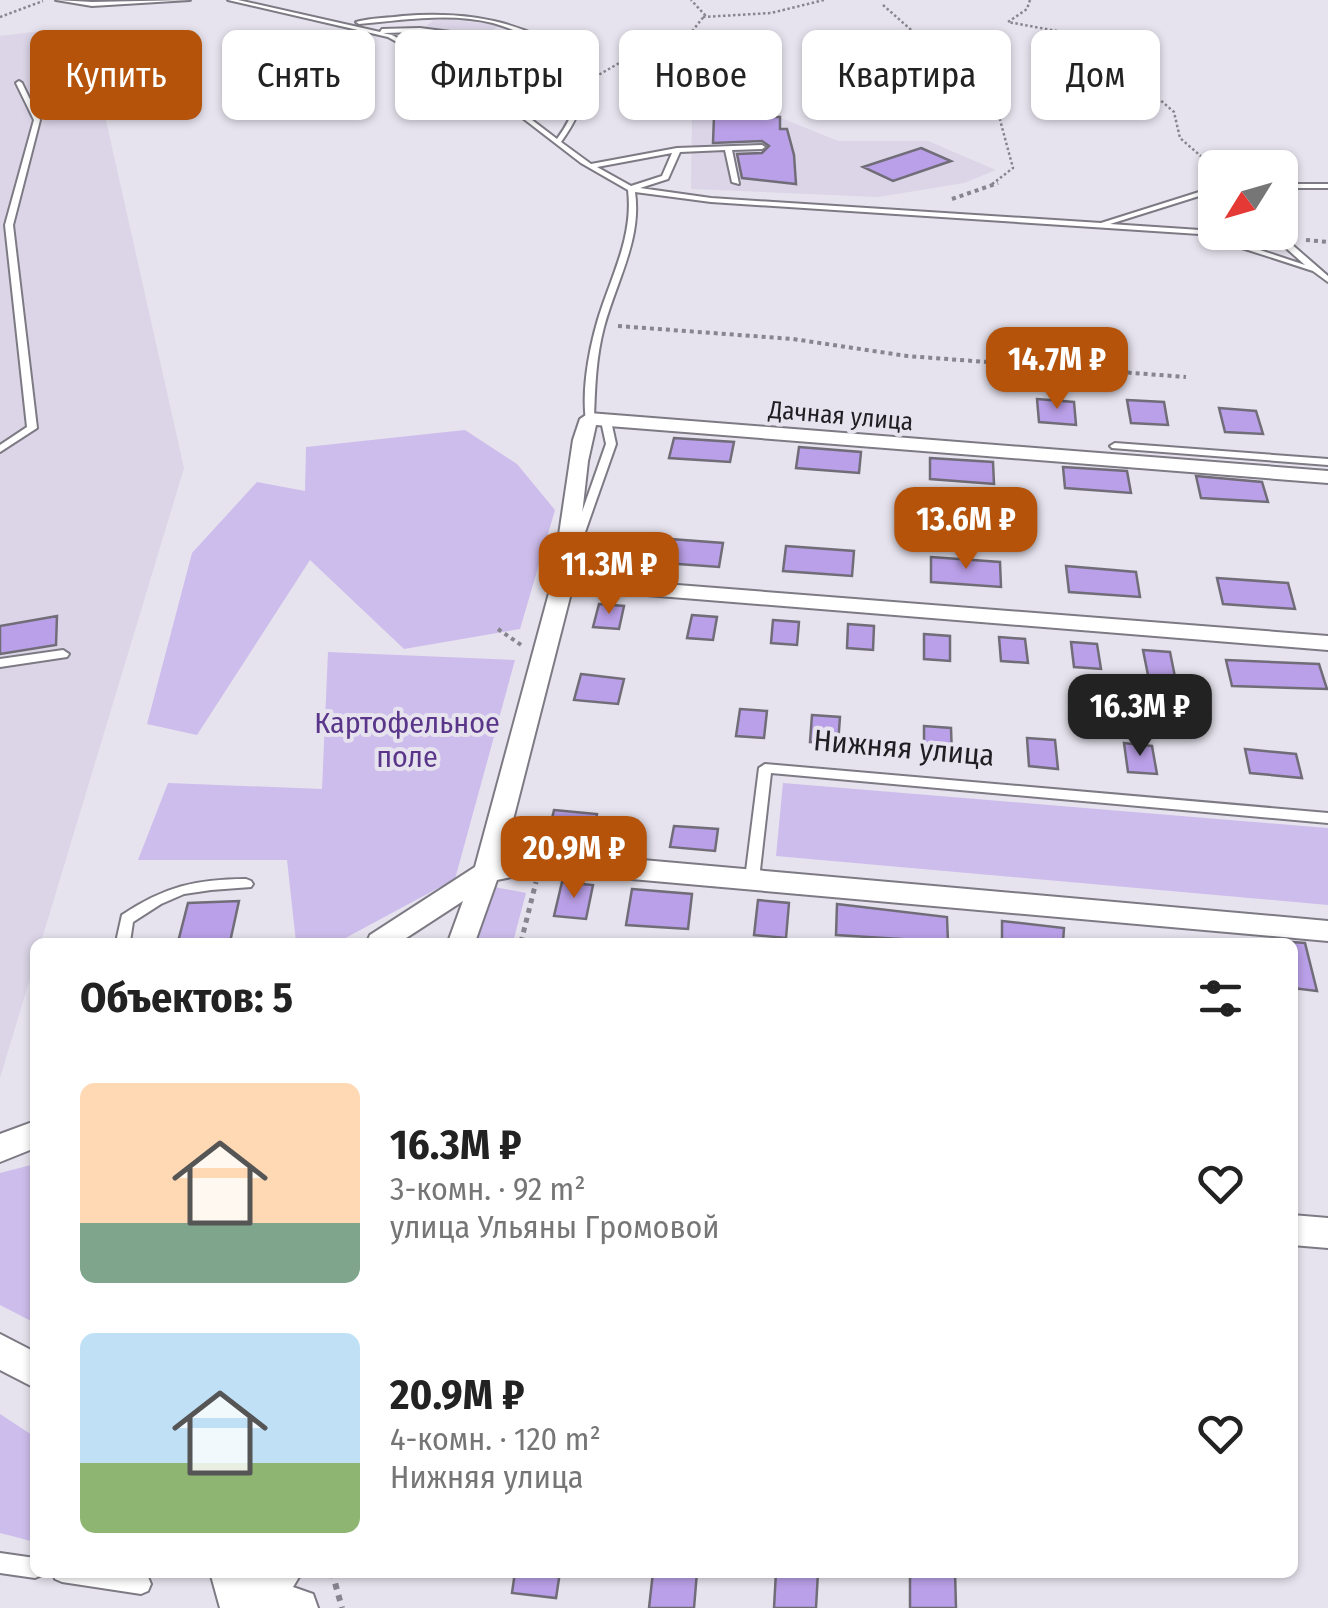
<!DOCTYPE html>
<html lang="ru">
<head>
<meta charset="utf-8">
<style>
	:root { --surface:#fff; --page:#f6f6f6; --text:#222; --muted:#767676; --accent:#b45309 }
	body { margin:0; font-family:"Fira Sans Condensed",sans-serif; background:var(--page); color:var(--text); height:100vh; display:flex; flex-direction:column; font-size:38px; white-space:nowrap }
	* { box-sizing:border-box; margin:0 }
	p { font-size:32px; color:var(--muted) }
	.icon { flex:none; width:55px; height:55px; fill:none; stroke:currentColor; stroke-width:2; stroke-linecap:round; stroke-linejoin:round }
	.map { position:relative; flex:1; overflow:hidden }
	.side { position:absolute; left:30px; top:938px; width:1268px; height:640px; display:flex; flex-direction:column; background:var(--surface); border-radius:15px; box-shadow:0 2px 8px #0004 }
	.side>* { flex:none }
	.hud { position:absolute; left:30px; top:30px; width:1270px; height:90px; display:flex; gap:20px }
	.needle { width:65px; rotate:233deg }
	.fabs { position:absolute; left:1198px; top:150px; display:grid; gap:20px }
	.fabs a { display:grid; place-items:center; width:100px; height:100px; border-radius:15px; background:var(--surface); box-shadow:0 2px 8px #0004; font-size:50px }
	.price { position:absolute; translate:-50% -85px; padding:0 22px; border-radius:20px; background:var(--accent); color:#fff; font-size:32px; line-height:65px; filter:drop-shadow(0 2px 5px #0008) }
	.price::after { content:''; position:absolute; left:50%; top:60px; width:30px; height:22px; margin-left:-15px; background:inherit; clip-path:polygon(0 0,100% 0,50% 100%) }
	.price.active { background:#222; color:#fff }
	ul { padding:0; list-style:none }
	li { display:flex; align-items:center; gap:30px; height:250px; padding:0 50px }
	li span { display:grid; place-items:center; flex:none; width:280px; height:200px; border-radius:15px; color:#555 }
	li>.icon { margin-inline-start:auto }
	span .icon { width:120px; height:120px; fill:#fffc; stroke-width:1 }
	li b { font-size:42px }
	h2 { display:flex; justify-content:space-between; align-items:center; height:120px; padding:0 50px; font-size:42px }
	.tag { padding:0 35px; border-radius:15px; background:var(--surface); box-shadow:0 2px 8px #0004; font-size:35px; line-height:90px }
	.tag.active { background:var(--accent); color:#fff }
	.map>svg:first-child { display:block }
</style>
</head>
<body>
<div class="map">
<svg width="1328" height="1608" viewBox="0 0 1328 1608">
	<rect width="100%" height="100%" fill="#e6e3ee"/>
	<path fill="#dbd5e7" d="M436,18L499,25L478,43L414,36Z
		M50,30L87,36L184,468L41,942H35V962L0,1078V36Z
		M692,115L779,117L838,141H928L996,170L964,183L878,197L691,189Z"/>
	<path fill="#cdbdec" d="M465,430L517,464L555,510L520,629L404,649L310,560L197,735L147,724L192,553L257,482L305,491L306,447Z
		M328,652L515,660L455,879L338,942H296L287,860H138L168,783L322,789Z
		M783,783L1328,828V905L776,856Z
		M489,886L526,893L513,942H475Z
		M35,1164V1323L0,1305V1173Z
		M0,1414L35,1437V1542L0,1533Z"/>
	<path fill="#baa0e8" stroke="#716d78" stroke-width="2.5" d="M714,116L780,117V129H787L794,155L796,184L742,178L737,154L762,153L769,146L762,141L713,143Z
		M921,148L951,161L893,181L863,167Z
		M1037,399L1074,402L1076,425L1039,422Z
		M1127,400L1164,402L1168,425L1131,423Z
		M1219,408L1256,411L1263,434L1225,432Z
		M674,438L734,442L730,462L669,458Z
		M799,447L861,452L859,473L796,468Z
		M930,458L993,462L994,484L930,479Z
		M1063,467L1127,471L1131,493L1065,488Z
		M1196,476L1262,482L1268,502L1201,498Z
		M657,538L723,543L719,567L651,562Z
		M786,546L854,551L852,576L783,571Z
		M931,557L1000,562L1001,587L931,582Z
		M1066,566L1136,572L1140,597L1069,592Z
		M1217,578L1288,583L1295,609L1223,604Z
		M599,604L624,606L619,629L593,627Z
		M692,615L717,617L713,640L687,638Z
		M57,616L56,645L0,654V626Z
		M773,620L799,622L797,645L771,643Z
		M848,624L874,626L873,650L847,648Z
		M924,634L950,636V661L924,659Z
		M999,637L1025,639L1028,663L1001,661Z
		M1071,642L1097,644L1101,669L1074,667Z
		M1143,650L1170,652L1175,677L1148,675Z
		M1226,660L1319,664L1327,689L1232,686Z
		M581,674L624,679L618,704L574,700Z
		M740,709L767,711L764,738L736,736Z
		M812,715L840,717L838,744L810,742Z
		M924,726L951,728L952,756L924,754Z
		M1027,738L1055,740L1058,769L1029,766Z
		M1124,743L1152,746L1157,774L1128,772Z
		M1245,749L1296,754L1302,778L1250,773Z
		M554,810L597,814L593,835L549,831Z
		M674,826L718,829L715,851L670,847Z
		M562,882L593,885L586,919L554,916Z
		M632,889L692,894L688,929L626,925Z
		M758,900L789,903L786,938L754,935Z
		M239,901L230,942H178L188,903Z
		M837,904L947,917L948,942L836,935Z
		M1002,921L1064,928L1063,942H1002Z
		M1292,942L1305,943L1317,991L1292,988Z
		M515,1572H560L556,1598L512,1593Z
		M653,1572H697L694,1608H649Z
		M776,1572H818L816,1608H774Z
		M910,1572H955L956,1608H910Z"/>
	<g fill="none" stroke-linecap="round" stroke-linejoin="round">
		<defs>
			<path id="service" d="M56,0L92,2L190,0L92,6Z
				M228,0H238L380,32L382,29L420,28L511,40V42L479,51L410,45L498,94L557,139C578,110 580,93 572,59C547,45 521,31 493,23C450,12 403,20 359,24L356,22C370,18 388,18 403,16C469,11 523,21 578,58C587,95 583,111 561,142L591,164L677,148L762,145L765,147L762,149L732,150L739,184L732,182L725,150L680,152L668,179L640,188L711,198L1101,223L1215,187V191L1110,224L1215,231V232L1281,235L1328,276V282L1313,271L1217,240L1224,238L1305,265L1276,239L711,202L635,192C642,239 616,282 604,327C596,357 595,388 594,419L592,421H586C581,386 591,338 603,304C616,267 633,231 628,190L581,163L494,96L388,37ZM420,32L501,42L479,47L410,41L407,43L392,35L383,33ZM672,153L662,176L631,186L597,167Z
				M19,81L22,83L40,120L13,225L37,428L0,452V445L27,427L5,225L34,120L16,83Z
				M1280,184H1328V188H1280Z
				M606,418L611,421L616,444L578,552L573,555L569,554L568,552L606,444L601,421Z
				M1115,443L1328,459V465L1112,448L1110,446Z
				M63,650L69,654L67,657L0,667V659Z
				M765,764L1328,813V823L771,773L759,879L757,882H747L745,879L759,768Z
				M246,879L251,881L253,884L251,887L211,890L184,894L161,904L133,922L130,942H116L122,915C164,887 196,879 246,879Z
				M0,1553L35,1558V1572H43L42,1575L35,1578L0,1573Z
				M53,1572H128L148,1577L151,1584L148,1591L141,1594L62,1582L55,1579Z"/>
			<path id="minor" d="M589,413L1328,471V483L596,425L588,461L575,577L1328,636V650L572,589L503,859L541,851L1328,921V941L541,871L497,880L475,942H448L463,901L400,942H367L370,935L475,867L552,582L573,440L580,419Z
				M35,1121V1148L0,1162V1134Z
				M1292,1215L1328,1218V1248L1292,1245Z
				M0,1334L35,1352V1388L0,1370Z
				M210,1572H302L293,1587L313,1594L318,1608H220Z"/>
		</defs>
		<use href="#service" stroke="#7d7a84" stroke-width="4"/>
		<use href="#minor" stroke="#7d7a84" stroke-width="4"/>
		<path stroke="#87858d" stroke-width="2.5" stroke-dasharray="2.5 2.5" stroke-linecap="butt" d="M1030,0L1027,9L1008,22L1068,33L1097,45L1174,112L1180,138L1211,165L1214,175
			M883,5L996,105L1013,168L991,185
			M0,17L43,1
			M703,17L771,13L824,0
			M595,77L621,62L682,44L705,15L691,0"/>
		<path stroke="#87858d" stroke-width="4" stroke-dasharray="4 4" stroke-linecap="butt" d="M952,199L998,183
			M1306,240L1328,242
			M618,326L793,339L907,356L1186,377
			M498,629L524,647"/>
		<path stroke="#87858d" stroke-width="5" stroke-dasharray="5 5" stroke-linecap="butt" d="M521,942L536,882"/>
		<path stroke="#87858d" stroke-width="6" stroke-dasharray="6 6" stroke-linecap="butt" d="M332,1572L342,1608"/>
		<use href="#service" fill="#fff" fill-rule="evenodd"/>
		<use href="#minor" fill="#fff" fill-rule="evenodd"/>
	</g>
	<g text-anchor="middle" stroke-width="8" stroke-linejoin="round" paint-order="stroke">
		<g font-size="25" fill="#1f1e22" stroke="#e6e3ee">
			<text transform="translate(841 415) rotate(5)" y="9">Дачная улица</text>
		</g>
		<g font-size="30" fill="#5a368a" stroke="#e6e3ee">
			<text x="407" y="733">Картофельное<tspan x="407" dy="34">поле</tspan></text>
		</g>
		<g font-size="30" fill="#1f1e22" stroke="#e6e3ee">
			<text transform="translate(904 748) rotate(5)" y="10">Нижняя улица</text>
		</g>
	</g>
</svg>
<div class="fabs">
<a><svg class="needle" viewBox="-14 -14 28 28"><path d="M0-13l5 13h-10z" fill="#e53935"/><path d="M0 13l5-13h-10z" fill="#767676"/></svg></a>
</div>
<b class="price" style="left:1057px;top:412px">14.7M ₽</b>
<b class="price" style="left:966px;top:572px">13.6M ₽</b>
<b class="price" style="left:609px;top:617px">11.3M ₽</b>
<b class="price active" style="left:1140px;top:759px">16.3M ₽</b>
<b class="price" style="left:574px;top:901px">20.9M ₽</b>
<div class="hud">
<a class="tag active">Купить</a>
<a class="tag">Снять</a>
<a class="tag">Фильтры</a>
<a class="tag">Новое</a>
<a class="tag">Квартира</a>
<a class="tag">Дом</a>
</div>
<section class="side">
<h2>Объектов: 5<svg class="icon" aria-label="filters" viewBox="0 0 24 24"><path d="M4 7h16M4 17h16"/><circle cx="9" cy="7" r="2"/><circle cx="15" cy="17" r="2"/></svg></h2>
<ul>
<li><span style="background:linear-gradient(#ffd9b3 70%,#7fa58c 0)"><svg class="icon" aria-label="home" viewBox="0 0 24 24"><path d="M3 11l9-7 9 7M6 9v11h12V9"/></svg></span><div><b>16.3M ₽</b><p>3-комн. · 92 m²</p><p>улица Ульяны Громовой</p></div><svg class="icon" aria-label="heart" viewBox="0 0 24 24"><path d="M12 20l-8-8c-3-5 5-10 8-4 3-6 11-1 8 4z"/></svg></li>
<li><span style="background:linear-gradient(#bfe0f5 65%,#8fb573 0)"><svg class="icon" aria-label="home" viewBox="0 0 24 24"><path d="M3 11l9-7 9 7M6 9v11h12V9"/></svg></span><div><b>20.9M ₽</b><p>4-комн. · 120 m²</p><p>Нижняя улица</p></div><svg class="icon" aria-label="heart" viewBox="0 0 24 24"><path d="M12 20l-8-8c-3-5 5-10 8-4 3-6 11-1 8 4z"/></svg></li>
</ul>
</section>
</div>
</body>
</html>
